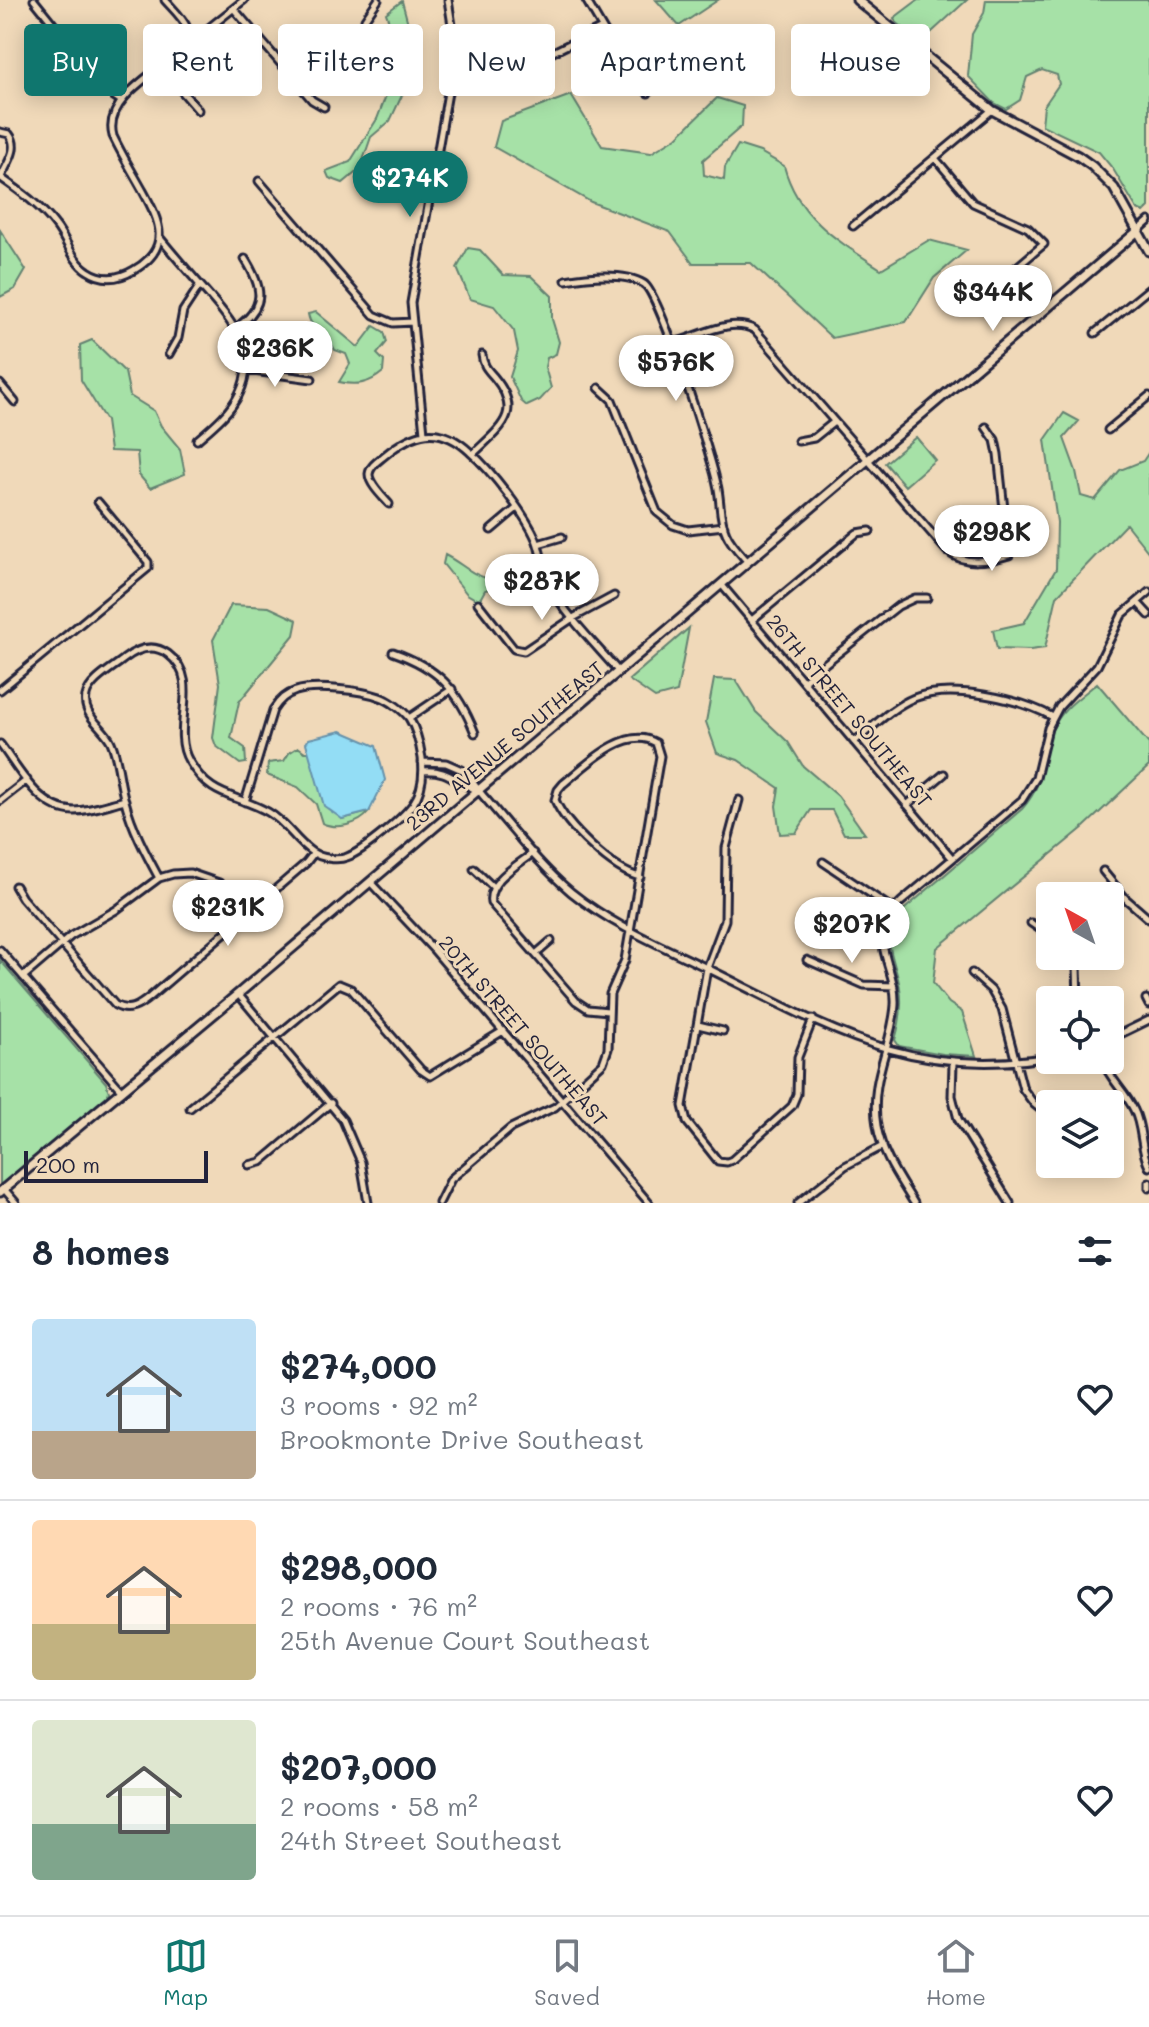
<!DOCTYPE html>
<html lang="en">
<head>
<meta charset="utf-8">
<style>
	:root { --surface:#fff; --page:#f6f6f7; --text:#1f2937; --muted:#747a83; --line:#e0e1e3; --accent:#0f766e }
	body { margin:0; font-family:Mali,sans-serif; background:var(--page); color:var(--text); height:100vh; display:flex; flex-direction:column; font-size:30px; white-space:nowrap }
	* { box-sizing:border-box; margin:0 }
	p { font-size:26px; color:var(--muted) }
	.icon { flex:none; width:44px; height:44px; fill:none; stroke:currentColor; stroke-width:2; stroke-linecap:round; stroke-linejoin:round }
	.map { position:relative; height:1203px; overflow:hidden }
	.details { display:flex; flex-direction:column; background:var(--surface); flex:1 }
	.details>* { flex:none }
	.guide { position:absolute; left:24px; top:24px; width:1102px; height:72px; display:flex; gap:16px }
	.needle { width:52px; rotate:320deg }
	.tools { position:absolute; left:1036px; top:882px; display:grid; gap:16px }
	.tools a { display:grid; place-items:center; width:88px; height:88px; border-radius:8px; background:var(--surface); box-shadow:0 4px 20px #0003; font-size:40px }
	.scale { position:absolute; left:24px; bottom:20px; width:184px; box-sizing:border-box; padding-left:8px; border:4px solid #22223b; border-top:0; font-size:22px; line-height:28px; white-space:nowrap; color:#22223b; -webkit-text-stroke:6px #f0d9b9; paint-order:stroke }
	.price { position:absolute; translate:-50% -68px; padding:0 18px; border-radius:28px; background:#fff; color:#222; font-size:26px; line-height:52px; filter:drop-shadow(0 2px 4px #0008) }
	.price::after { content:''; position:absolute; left:50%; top:48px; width:24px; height:18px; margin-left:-12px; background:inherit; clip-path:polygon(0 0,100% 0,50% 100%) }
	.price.selected { background:var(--accent); color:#fff }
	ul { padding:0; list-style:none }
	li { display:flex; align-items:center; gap:24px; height:200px; padding:0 32px }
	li+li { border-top:2px solid var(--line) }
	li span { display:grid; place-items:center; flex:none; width:224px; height:160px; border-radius:8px; color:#555 }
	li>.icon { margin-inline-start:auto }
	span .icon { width:96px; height:96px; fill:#fffc; stroke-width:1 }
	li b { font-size:34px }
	h2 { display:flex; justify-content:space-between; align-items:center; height:96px; padding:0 32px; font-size:34px }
	.tag { padding:0 28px; border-radius:8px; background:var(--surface); box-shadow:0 4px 20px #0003; font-size:28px; line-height:72px }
	.tag.selected { background:var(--accent); color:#fff }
	.tabs { display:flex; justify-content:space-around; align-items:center; height:112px; border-top:2px solid var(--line); background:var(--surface); font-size:22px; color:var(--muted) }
	.tabs a { display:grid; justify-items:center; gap:4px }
	.tabs .selected { color:var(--accent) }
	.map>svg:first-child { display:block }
</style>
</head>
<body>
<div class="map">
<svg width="1149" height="1203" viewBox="0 0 1149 1203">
	<rect width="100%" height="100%" fill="#f0d9b9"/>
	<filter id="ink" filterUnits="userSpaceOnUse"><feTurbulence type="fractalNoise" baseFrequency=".0125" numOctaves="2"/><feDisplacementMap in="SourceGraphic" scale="16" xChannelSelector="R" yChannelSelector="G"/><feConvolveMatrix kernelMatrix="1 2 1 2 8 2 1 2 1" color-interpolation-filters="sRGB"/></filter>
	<g filter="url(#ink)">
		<path fill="#a6e1a7" stroke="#648271" stroke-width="2" d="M656,0H718L679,26Z
			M918,0H967L921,42L896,22L894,18Z
			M986,0H1149V207L1144,212L1137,209L1113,169L1099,152L1042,125L1044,106L1059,84L1057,75L1042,70L1027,77L1020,100L1006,109L994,103L968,76L972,34L984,13Z
			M402,1L415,50L405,89L390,121L371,137L360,169L343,183L329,178L326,171L350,162L377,119L390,85L397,44L386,13Z
			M571,95L602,146L651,153L677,137L717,98L743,106L742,126L703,160L704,175L724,180L725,167L738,145L760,152L784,166C798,218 838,241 881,269L929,240L967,250L934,278L906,322L832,338L751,263H693L670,232L591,202L494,147L501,121Z
			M0,230L26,270L15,289L0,297Z
			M468,248L480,250L503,275L531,276L552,296V319L559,342L556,354L547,358L545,367L551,388L540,400L527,406L521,401L510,377L518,351L514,331L494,306L470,299L457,268Z
			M316,312L358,347L374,326L384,332L387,342L377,354L384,361L383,372C369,384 357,386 339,382L350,364L346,354L335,350C328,335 311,332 308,314Z
			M92,340L125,372L130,396L154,411L161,426L180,449L185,474L150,488L139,475L137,452L110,451L106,421L81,380L80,345Z
			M1064,413L1079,421L1064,438L1076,471L1081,496L1095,500L1120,470L1143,461L1149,452V553L1126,524L1057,596L1045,648L1030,650L997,649L993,630L1024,623L1056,569L1057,522L1045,440Z
			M916,437L935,460L905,486L885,463Z
			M968,522L973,553C961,554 954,549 947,540Z
			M445,555C463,564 469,574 490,579L493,588L485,590L479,601L467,594L443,564Z
			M231,605L269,607L297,620L294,635L239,702L231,738L245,748L246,763L240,764L216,746L213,738L220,684L213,640Z
			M689,628L677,692L655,698L629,680Z
			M714,679L736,680L756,712L788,742L803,766L838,796L865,834H844L832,810H811L796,833L780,834L776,806L779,788L738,760L717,753L706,722Z
			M1097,683L1149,744V766L1084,827L937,948L933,983L949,1003L962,1012L976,1056L943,1054L899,1046L895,1040C900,1023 903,1006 900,988C897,966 882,941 893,919L1022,809C1049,779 1038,757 1053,728C1062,708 1081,697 1097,683Z
			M298,747L305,752H309L342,819L369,812C359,825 336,830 322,823L316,804L298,787L267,775L268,763L284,761L289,753Z
			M0,960L106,1083L109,1092L105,1099L0,1186Z"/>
		<path fill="#93ddf5" stroke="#6692ab" stroke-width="2" d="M341,731L376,746L385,780L369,812L342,819L324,806L306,743L309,739Z"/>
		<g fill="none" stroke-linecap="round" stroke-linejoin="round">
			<defs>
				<path id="street" d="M34,0L108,92L121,101
					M586,0L626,68L648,93
					M234,9L312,100L324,107
					M365,19L378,0
					M205,31L244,0
					M162,68L198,110
					M450,81L470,85L492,82L602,28
					M0,132L9,134C20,148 7,163 1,177
					M935,158L973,203L1028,228L1044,244L978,300
					M0,177C20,191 41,206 56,226C67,240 72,261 88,271C103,281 119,279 134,270C172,248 160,222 143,191C133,173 122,155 113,136C103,100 155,73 180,52C200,32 180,17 165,0
					M259,181L374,315L393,323L413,322
					M853,226L992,110
					M1139,230L1149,221
					M160,238C173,254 187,270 200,285C227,316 261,350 239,394C230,413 212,427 197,440
					M566,280C587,276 625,272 644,284C660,294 712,458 717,484C721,500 719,519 726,533C730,543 740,553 748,562
					M236,328C267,306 263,288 245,259
					M1095,333L1149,289
					M673,343C699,337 730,316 755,330L947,551C964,566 989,561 1009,555L998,454L995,440L986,427
					M169,354L178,338L183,311L200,285
					M246,370L312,379
					M0,384L15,402
					M599,388L612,400L657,512L673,525L688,530L724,526
					M1108,430L1149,396
					M424,433L411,303L450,81L454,38L448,0
					M798,441L814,438L834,422
					M473,454C501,427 524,413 494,377C487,369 483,365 482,355
					M389,504C383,497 369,484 369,474C370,466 378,461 384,456C414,431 439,423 470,452C491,470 525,514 536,539C542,554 542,571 550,586C567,617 595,644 618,671
					M491,530L517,508
					M538,544L562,537
					M721,584L952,858
					M1137,602L1149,615
					M478,603L514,649L524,651L573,618L614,596
					M752,620L857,533L870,531
					M393,652C438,668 457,688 475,733
					M803,681L898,606L915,598H927
					M0,690L148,568V562L98,502
					M409,718L452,689
					M854,742C873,727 892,707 914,698C951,683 1020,699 1053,717
					M0,744C19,769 39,810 74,811C91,811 108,804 125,800
					M422,762L446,763L462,770C471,778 476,788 485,798C513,830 539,865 571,892C613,926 662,946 709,969C830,1029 911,1080 1050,1057
					M423,771C450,769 455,783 477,790
					M739,800L726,848L725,920L707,968L683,1106L687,1122L718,1161L727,1162L732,1160L792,1106L797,1094L798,1057L813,1019
					M0,801L27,780
					M907,805L944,774
					M533,853C518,865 487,881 491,903L576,1001L588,1009L608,1011
					M823,862L893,909
					M474,869L493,887
					M1103,871L1126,899L1149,919
					M159,878C146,854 132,828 125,801C119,782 119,760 111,742C104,727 82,716 86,696C89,681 113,668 124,659C138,648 153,643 168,654C204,681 169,727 189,761C211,799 234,793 268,812C286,822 295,841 312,852C321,858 337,861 347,857C363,851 402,819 413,804C422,791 424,774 422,758C420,745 416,729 409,718C403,710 389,700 380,697C361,690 314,685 296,691C286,694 278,702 273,710L245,802
					M370,882L433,949L649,1203
					M15,886L22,898L115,1005C129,1013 139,1006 150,997L306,863L313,854
					M1031,923L1050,936
					M0,950L122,1091
					M536,954L551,941
					M1070,956L1077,967L1078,1000
					M807,960L864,985L894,986
					M972,973L991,990L1002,1009L1023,1089L1034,1104L1050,1117
					M23,977L71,936L116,910L159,878L173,874L190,873L219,883L248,912
					M238,994L343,1120L361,1162L368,1203
					M1146,999L1149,1005
					M698,1025L723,1031
					M1110,1039L1149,1020
					M1102,1060C1111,1081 1125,1091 1134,1110C1143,1127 1140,1149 1149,1167
					M953,1063L952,1096L958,1119L1010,1203
					M190,1108L339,984L351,989L421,1070L430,1076L503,1031
					M249,1165L261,1162L331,1103
					M1149,1182V1188
					M4,1189L16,1203
					M439,1203L451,1179L511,1128L555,1107L603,1063L608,1049L610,994L625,960L660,756L656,743C626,724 584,767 563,784L558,790L555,800C566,826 613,871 640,877
					M798,1203L845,1166L883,1146
					M914,1203C899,1178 882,1155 877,1126C869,1079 892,1047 895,1005C897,963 862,938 901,902L1022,800L1036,778L1048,728L1059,707L1097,666L1122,615L1149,592"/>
				<path id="secondary" d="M857,0L992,110L1078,156L1092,166L1114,188L1149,251
					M0,1192L238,994L1139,230"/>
			</defs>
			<use href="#street" stroke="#22223b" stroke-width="11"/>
			<use href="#secondary" stroke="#22223b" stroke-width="13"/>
			<use href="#street" stroke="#f0d9b9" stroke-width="5"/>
			<use href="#secondary" stroke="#f0d9b9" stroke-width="7"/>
		</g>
	</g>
	<g text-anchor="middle" stroke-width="6" stroke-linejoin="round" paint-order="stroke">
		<g font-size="20" fill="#22223b" stroke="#f0d9b9">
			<text transform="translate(849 711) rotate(50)" y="7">26TH STREET SOUTHEAST</text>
			<text transform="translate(505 746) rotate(-40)" y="7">23RD AVENUE SOUTHEAST</text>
			<text transform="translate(523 1031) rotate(49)" y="7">20TH STREET SOUTHEAST</text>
		</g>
	</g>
</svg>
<div class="tools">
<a><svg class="needle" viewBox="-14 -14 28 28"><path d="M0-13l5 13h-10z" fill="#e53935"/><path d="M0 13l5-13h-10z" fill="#747a83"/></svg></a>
<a><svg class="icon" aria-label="locate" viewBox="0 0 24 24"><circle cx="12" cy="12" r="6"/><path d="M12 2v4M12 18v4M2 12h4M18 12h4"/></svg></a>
<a><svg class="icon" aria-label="layers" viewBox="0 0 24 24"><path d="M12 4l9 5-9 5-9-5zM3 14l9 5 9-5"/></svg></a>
</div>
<div class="scale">200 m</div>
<b class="price selected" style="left:410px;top:219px">$274K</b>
<b class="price" style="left:993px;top:333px">$344K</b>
<b class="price" style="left:275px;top:389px">$236K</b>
<b class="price" style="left:676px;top:403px">$576K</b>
<b class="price" style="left:992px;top:573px">$298K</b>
<b class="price" style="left:542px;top:622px">$287K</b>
<b class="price" style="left:228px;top:948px">$231K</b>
<b class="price" style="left:852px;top:965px">$207K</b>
<div class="guide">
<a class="tag selected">Buy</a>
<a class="tag">Rent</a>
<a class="tag">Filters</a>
<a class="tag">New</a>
<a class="tag">Apartment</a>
<a class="tag">House</a>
</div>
</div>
<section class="details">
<h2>8 homes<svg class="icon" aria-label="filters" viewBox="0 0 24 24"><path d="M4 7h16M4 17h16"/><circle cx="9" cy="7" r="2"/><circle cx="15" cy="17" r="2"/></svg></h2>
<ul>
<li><span style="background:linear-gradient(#bfe0f5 70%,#b9a48a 0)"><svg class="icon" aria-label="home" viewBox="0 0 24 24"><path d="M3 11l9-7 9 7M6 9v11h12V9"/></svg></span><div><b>$274,000</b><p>3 rooms · 92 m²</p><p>Brookmonte Drive Southeast</p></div><svg class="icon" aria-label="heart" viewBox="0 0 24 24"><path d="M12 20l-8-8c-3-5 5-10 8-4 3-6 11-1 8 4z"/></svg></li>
<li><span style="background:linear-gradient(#ffd9b3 65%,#c2b280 0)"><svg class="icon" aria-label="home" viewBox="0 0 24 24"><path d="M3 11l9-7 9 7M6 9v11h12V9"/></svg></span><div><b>$298,000</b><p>2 rooms · 76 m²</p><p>25th Avenue Court Southeast</p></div><svg class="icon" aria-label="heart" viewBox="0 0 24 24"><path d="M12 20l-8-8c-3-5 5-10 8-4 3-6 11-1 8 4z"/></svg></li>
<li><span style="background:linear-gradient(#dfe7d0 65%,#7fa58c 0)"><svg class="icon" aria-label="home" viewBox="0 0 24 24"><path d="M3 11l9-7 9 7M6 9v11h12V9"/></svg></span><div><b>$207,000</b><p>2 rooms · 58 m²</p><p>24th Street Southeast</p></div><svg class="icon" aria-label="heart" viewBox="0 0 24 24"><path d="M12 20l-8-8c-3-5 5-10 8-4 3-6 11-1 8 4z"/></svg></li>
</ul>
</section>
<nav class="tabs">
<a class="selected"><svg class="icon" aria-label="map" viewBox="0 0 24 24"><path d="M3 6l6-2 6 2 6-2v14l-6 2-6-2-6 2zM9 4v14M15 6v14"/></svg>Map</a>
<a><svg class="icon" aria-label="saved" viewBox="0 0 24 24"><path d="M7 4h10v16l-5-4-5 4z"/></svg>Saved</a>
<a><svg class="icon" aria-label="home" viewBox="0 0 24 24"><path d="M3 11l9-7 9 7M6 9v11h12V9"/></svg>Home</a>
</nav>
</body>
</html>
